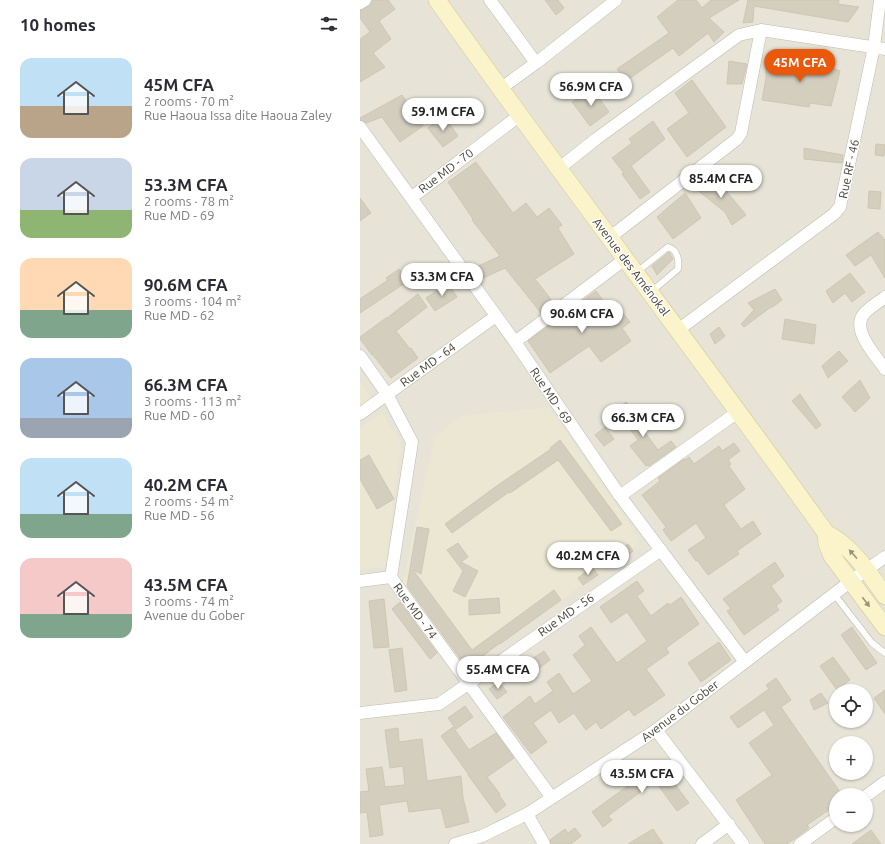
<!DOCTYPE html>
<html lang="en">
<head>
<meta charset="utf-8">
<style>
	:root { --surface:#fff; --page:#f2f2f3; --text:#2b2b33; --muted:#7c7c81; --accent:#ea580c }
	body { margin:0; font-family:Ubuntu,sans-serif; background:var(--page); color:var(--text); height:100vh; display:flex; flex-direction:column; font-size:15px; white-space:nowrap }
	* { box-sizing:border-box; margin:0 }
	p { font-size:13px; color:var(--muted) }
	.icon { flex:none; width:22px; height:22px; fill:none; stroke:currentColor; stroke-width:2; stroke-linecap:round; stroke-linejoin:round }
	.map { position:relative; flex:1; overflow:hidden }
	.side { display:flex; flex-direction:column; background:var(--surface); width:360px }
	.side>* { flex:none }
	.buttons { position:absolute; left:469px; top:684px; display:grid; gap:8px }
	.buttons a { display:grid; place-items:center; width:44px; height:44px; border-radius:50%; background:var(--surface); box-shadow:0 1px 3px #0004; font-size:20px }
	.price { position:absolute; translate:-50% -34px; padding:0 9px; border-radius:14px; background:#fff; color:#222; font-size:13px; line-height:26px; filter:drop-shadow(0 1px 2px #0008) }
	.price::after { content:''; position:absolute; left:50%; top:24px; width:12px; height:9px; margin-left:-6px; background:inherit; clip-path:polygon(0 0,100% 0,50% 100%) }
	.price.current { background:var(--accent); color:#fff }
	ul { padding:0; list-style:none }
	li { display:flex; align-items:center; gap:12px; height:100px; padding:0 20px }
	li span { display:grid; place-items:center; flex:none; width:112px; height:80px; border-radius:12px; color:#555 }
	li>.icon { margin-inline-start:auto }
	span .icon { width:48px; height:48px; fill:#fffc; stroke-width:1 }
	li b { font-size:17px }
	h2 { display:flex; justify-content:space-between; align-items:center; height:48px; padding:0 20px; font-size:17px }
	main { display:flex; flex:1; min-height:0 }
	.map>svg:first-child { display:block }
</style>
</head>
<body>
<main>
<section class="side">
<h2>10 homes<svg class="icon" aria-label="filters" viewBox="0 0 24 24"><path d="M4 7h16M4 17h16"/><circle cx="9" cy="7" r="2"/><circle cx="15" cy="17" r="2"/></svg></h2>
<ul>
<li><span style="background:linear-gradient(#bfe0f5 60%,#b9a48a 0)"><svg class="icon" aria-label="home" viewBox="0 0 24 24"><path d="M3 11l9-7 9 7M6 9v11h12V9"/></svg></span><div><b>45M CFA</b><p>2 rooms · 70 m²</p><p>Rue Haoua Issa dite Haoua Zaley</p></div></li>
<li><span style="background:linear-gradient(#c9d6e8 65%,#8fb573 0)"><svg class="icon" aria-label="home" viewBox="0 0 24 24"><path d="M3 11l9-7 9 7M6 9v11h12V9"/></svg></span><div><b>53.3M CFA</b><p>2 rooms · 78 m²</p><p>Rue MD - 69</p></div></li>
<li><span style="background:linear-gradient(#ffd9b3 65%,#7fa58c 0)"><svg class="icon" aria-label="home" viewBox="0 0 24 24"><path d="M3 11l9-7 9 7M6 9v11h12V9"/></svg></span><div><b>90.6M CFA</b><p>3 rooms · 104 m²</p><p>Rue MD - 62</p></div></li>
<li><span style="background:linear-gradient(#a9c7e8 75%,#9aa5b1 0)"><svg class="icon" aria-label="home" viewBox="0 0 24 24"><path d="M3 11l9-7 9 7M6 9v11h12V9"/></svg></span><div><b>66.3M CFA</b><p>3 rooms · 113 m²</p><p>Rue MD - 60</p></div></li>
<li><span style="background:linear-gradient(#bfe0f5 70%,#7fa58c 0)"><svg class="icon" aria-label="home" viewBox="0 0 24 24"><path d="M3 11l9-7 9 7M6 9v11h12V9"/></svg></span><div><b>40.2M CFA</b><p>2 rooms · 54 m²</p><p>Rue MD - 56</p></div></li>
<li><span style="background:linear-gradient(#f6c9c9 70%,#7fa58c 0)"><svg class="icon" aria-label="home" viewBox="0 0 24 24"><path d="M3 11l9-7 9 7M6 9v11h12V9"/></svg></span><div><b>43.5M CFA</b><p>3 rooms · 74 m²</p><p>Avenue du Gober</p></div></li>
</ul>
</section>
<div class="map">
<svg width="525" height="844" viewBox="0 0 525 844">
	<rect width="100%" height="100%" fill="#f3f1e9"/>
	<path fill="#e7e4d7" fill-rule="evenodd" d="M0,0H525V844H0ZM476,691H506V721H476ZM476,743H506V773H476ZM476,795H506V825H476Z"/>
	<path fill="#ece7d3" d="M0,382L11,398L0,405Z
		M189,407L281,542L104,671L43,583L74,438L101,416Z
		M22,412L41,445L25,567L0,570V428Z"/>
	<path fill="#d4cebf" stroke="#cfc6b2" d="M13,0H28L35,9L19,21L31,39L13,53L25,67L0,82V39L10,32L0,18V10L9,6Z
		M185,0H198L204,8L196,15Z
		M318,0H336L342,8L351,0H379L349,18L364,32L354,42L348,33L319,56L313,48L266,81L257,69L309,33L297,17Z
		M388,0H479L478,4L499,7L488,22L394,6L393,22L383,23Z
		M406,58L443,66L445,58L480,71L471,106L450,103L449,107L402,100L406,78Z
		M369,61L387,64L382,84H367Z
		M332,80L366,127L327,157L307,129L329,113L315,93Z
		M231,87L249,112L230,126L212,102Z
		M42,95L63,126L40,142L22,117L6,123L0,120V118Z
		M84,116L98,136L83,147L68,128Z
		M293,121L305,139L271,166L290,192L280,199L262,174L264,173L252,158L272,143L269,139Z
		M516,144L525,145L524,156L515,155Z
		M444,148L483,155L482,163L444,159Z
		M116,162L153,213L166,203L177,217L189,208L202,225L198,228L214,254L175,279L194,303L181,313L145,268L121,279L116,267L140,256L112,220L113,219L88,182Z
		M353,175L386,215L372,225L365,212L336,189Z
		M509,191L521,192L520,209L508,208Z
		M325,193L341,218L313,239L297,217Z
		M0,198L11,213L0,221Z
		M518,232L525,240V278L511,255L495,266L486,255Z
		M309,252L313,259L297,275L292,266Z
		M39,269L48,281L0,313V299L28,280L26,278Z
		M490,273L505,292L492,302L485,293L473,303L466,291Z
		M88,283L97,297L75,311L66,298Z
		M415,289L422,300L411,308V307L384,327L381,324L394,310L388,303Z
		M236,291L255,317L262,312L270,322L262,328L271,341L241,362L229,346L190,373L168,341Z
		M58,294L67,307L36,331L50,349L51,348L58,358L31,378L13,355H12L0,339V337L26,318H27Z
		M425,319L456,325L454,344L422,339Z
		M359,327L365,336L355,344L350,334Z
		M479,351L488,361L468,378L462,366Z
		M500,380L510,398L495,412L482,397Z
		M440,394L461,425L456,429L432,401Z
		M266,402L281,421L278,423L298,450L311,441L316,447L289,466L288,465L286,466L270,446L278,440L256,410Z
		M245,427L254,439L244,446L235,435Z
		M200,440L262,524L251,531L198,460L150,493L149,492L92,533L85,524L138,485L191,449L190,448Z
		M374,443L380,451L368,460L371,464L369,466L385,489L364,505L381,529L393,521L401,534L377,551L379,554L348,575L337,560L336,561L328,550L346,538L336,523L311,541L303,530L306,527L282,495L300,481L298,478L324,459L325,460L329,457L334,464L359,446L362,451Z
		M9,455L34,499L17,509L0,479V460Z
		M57,527L69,529L61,574L53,570L112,650L194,590L201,600L140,644V643L107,668L47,586Z
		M98,543L108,557L101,562L118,571L105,597L93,591L103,571L87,550Z
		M268,544L273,551L251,568L245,561Z
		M415,562L424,576L411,586L422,601L416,606L419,610L384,635L367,611L371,609L363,599Z
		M232,567L238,575L223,585L218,578Z
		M277,581L284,591L277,596L291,616L308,603L310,605L321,597L339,624L306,648L309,653L286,669L305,695L274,716L269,709L241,729L236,722L226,730L214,713L199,723L191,710L173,723L187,742L171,754L143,717L170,696L175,704L193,691L187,682L199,673L213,694L232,681L213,655L225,645L219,636L231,627L257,663L287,641L267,612L251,623L240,607Z
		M139,598L140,613L109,615V600Z
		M24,599L29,647L14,648L9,601Z
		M40,602L77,653L70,659L32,609Z
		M492,627L517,663L506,670L481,635Z
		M359,642L371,660L341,682L328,663Z
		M42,648L47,690L35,692L29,650Z
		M184,651L190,660L178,669L172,659Z
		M473,657L490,680L477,690L460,666Z
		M416,678L431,700L421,707L482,795H476V805L447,825L449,828L427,844H405L376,800L412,775L389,743L414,725L404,710L378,728L370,717L409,689L406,685Z
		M139,682L147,692L137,699L129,689Z
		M525,690V714L514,698Z
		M461,693L468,703L454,710L450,700Z
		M105,706L113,717L96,729L88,718Z
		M93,727L109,750L136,733L154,758L127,777L140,794L139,795L146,805L136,813L108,775H109L81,736Z
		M38,728L39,742L62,739L67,781L101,776L103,798L109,822L86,828L81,808L49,812L47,801L19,805L23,835L10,837L7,812L0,813V792L9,791L6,769L22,767L25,787L45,785L43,766L30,768L25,730Z
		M299,763L329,803L317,811L295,781L248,816L252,820L243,827L232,812Z
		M215,828L221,836L211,844H191L190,840L205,829L208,833Z
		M293,829L303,844H268Z
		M511,830L521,844H492Z"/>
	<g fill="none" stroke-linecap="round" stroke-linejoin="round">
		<defs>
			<path id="service" d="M277,272L308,247C318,250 319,260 318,269L291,292
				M474,594L512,643L525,653"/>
			<path id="minor" d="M130,0L176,63
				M0,3L5,0
				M140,89L176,63L256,0
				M0,127L155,342L260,496L385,662
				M202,166L236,139L379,35L401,30L525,49
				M51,198L160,115
				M249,238L377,139L381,133L401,30
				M525,297C519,302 507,309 503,315C492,331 516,356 525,369
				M318,330L474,214L480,207L514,47L520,0
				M155,342L265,259
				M0,356L27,394L52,442L31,577L192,798
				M0,414L136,316
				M260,496L379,411
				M0,581L31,577
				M0,713L79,704L301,550
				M296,730L383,844
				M506,796L525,782
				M167,814L184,844
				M95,844L122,836L167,814L296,730L491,581L525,557
				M342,844L369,824
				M440,844L476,818"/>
			<path id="secondary" d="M77,0C204,180 338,354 466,533L467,544L472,556L525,627
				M466,533C492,546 509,573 525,596"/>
		</defs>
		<use href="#service" stroke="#bebaac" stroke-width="7"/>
		<use href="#minor" stroke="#bebaac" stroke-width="13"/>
		<use href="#secondary" stroke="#d0c79b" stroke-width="18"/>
		<use href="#service" stroke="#fff" stroke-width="6"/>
		<use href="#minor" stroke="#fff" stroke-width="12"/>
		<use href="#secondary" stroke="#fbf4cb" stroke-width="17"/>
	</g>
	<defs><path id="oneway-solid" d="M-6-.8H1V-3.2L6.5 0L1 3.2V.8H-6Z"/></defs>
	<g fill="#98927a">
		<use href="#oneway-solid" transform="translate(493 554) rotate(-132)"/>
		<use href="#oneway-solid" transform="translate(506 602) rotate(53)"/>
	</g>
	<g text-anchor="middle" stroke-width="3" stroke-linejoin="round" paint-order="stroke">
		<g font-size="12" fill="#474238" stroke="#fff">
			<text transform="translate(489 169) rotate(-78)" y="4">Rue RF - 46</text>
			<text transform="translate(86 171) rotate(-37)" y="4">Rue MD - 70</text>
			<text transform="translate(271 267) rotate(53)" y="4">Avenue des Aménokal</text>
			<text transform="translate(68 365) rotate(-36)" y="4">Rue MD - 64</text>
			<text transform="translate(191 396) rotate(56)" y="4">Rue MD - 69</text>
			<text transform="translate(55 611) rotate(54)" y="4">Rue MD - 74</text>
			<text transform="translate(206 615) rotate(-35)" y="4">Rue MD - 56</text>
			<text transform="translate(320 711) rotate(-37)" y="4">Avenue du Gober</text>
		</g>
	</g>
</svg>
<div class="buttons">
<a><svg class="icon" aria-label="locate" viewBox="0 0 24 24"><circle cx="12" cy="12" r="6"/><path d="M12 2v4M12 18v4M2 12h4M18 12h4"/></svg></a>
<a>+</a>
<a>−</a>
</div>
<b class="price current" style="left:440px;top:83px">45M CFA</b>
<b class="price" style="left:231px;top:107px">56.9M CFA</b>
<b class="price" style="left:83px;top:132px">59.1M CFA</b>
<b class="price" style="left:361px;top:199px">85.4M CFA</b>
<b class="price" style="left:82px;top:297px">53.3M CFA</b>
<b class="price" style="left:222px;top:334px">90.6M CFA</b>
<b class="price" style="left:283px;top:438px">66.3M CFA</b>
<b class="price" style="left:228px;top:576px">40.2M CFA</b>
<b class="price" style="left:138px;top:690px">55.4M CFA</b>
<b class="price" style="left:282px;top:794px">43.5M CFA</b>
</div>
</main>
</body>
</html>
